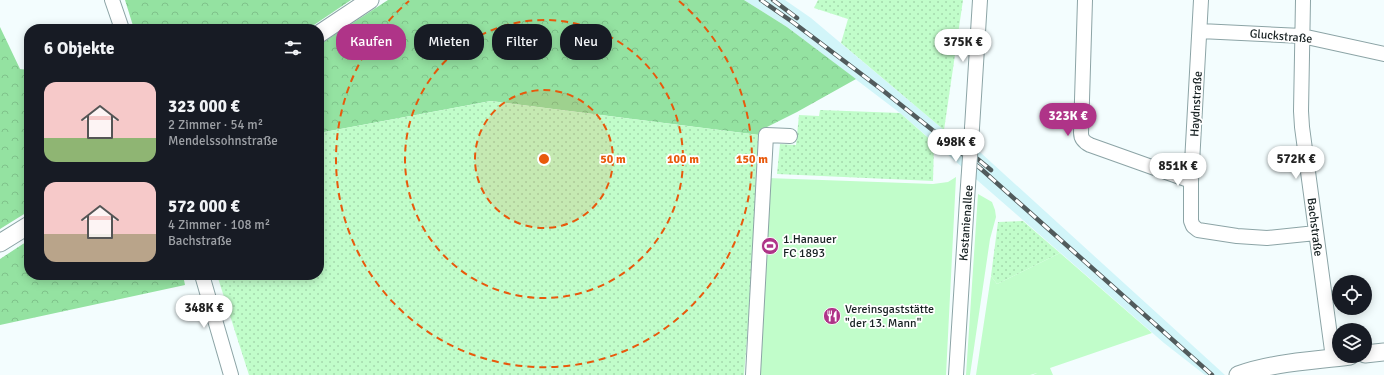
<!DOCTYPE html>
<html lang="de">
<head>
<meta charset="utf-8">
<style>
	:root { --surface:#171b24; --page:#20242c; --text:#f1f3f6; --muted:#9ea1a6; --accent:#af3488 }
	body { margin:0; font-family:Signika,sans-serif; background:var(--page); color:var(--text); height:100vh; display:flex; flex-direction:column; font-size:15px; white-space:nowrap }
	* { box-sizing:border-box; margin:0 }
	p { font-size:13px; color:var(--muted) }
	.icon { flex:none; width:22px; height:22px; fill:none; stroke:currentColor; stroke-width:2; stroke-linecap:round; stroke-linejoin:round }
	.map { position:relative; flex:1; overflow:hidden }
	.panel { position:absolute; left:24px; top:24px; width:300px; height:256px; display:flex; flex-direction:column; background:var(--surface); border-radius:16px; box-shadow:0 2px 10px #0003 }
	.panel>* { flex:none }
	.guide { position:absolute; left:336px; top:24px; width:380px; height:36px; display:flex; gap:8px }
	.controls { position:absolute; left:1332px; top:275px; display:grid; gap:8px }
	.controls a { display:grid; place-items:center; width:40px; height:40px; border-radius:50%; background:var(--surface); box-shadow:0 2px 10px #0003; font-size:20px }
	.price { position:absolute; translate:-50% -34px; padding:0 9px; border-radius:14px; background:#fff; color:#222; font-size:13px; line-height:26px; filter:drop-shadow(0 1px 2px #0008) }
	.price::after { content:''; position:absolute; left:50%; top:24px; width:12px; height:9px; margin-left:-6px; background:inherit; clip-path:polygon(0 0,100% 0,50% 100%) }
	.price.active { background:var(--accent); color:#fff }
	ul { padding:0; list-style:none }
	li { display:flex; align-items:center; gap:12px; height:100px; padding:0 20px }
	li span { display:grid; place-items:center; flex:none; width:112px; height:80px; border-radius:12px; color:#555 }
	li>.icon { margin-inline-start:auto }
	span .icon { width:48px; height:48px; fill:#fffc; stroke-width:1 }
	li b { font-size:17px }
	h2 { display:flex; justify-content:space-between; align-items:center; height:48px; padding:0 20px; font-size:17px }
	.chip { padding:0 14px; border-radius:16px; background:var(--surface); box-shadow:0 2px 10px #0003; font-size:14px; line-height:36px }
	.chip.active { background:var(--accent); color:#fff }
	.map>svg:first-child { display:block }
</style>
</head>
<body>
<div class="map">
<svg width="1384" height="375" viewBox="0 0 1384 375">
	<defs>
		<pattern id="forest-crowns" width="20" height="18" patternUnits="userSpaceOnUse"><rect width="20" height="18" fill="#94e2a1"/><path d="M2 6a3 3 0 1 1 6 0M12 15a3 3 0 1 1 6 0" fill="none" stroke="#7fc28a"/></pattern>
		<pattern id="garden-dots" width="8" height="8" patternUnits="userSpaceOnUse"><rect width="8" height="8" fill="#c1fdca"/><path d="M2 2h.1M6 6h.1" fill="none" stroke="#a5d9ad" stroke-width="1.8" stroke-linecap="round"/></pattern>
	</defs>
	<rect width="100%" height="100%" fill="#f3fdfe"/>
	<path fill="#d2f5f9" d="M744,0H785L811,18L944,130L981,153L1225,375H1205L1164,343L900,113L787,27Z"/>
	<path fill="#c1fdca" d="M956,177L946,375H754L767,178L933,184L948,182Z
		M978,194L992,202L995,210L996,217L990,239L970,375H966Z
		M1060,253L1152,333L1050,368L1053,375H1033L1037,373L1030,375H976L991,276L997,284Z"/>
	<path fill="url(#forest-crowns)" d="M125,0H351L308,29H134Z
		M388,0H744L787,27L856,79L797,112L761,130L759,135L491,101L319,133V45Z
		M0,27L20,69L29,70V211L0,229Z
		M29,240V275H183L185,285L0,325V259Z"/>
	<path fill="url(#garden-dots)" d="M818,0H963L944,130L841,43L848,19L814,8Z
		M491,101L759,135L756,230L744,375H249L217,275H319V133Z
		M820,110L900,113L934,143L933,181L777,174L780,144L796,145L799,115L819,116Z
		M1023,221L1060,253L997,284L991,276L998,222Z"/>
	<g fill="none" stroke-linecap="round" stroke-linejoin="round">
		<defs>
			<path id="minor" d="M112,0L122,29
				M1085,0L1081,133C1081,139 1084,142 1090,145L1191,181
				M1201,0L1191,181V221L1193,226L1198,230L1237,236L1267,238L1316,233
				M1303,0L1301,111L1302,127L1333,358
				M1200,31L1302,36L1384,54
				M972,128L980,0
				M202,275L231,375
				M753,375L766,135L790,136
				M956,375L967,200"/>
			<path id="major" d="M319,34L370,0
				M0,243L29,225
				M1365,354L1384,352
				M1238,375C1274,362 1313,361 1350,356"/>
		</defs>
		<use href="#minor" stroke="#8ca4a6" stroke-width="16"/>
		<use href="#major" stroke="#8ca4a6" stroke-width="19"/>
		<use href="#minor" stroke="#fff" stroke-width="14"/>
		<use href="#major" stroke="#fff" stroke-width="17"/>
		<defs>
			<path id="rail" d="M761,0L794,23L881,89L980,168L1212,375
				M773,0L797,18
				M952,138L991,170"/>
		</defs>
		<use href="#rail" stroke="#515b5c" stroke-width="4.5"/>
		<use href="#rail" stroke="#fff" stroke-width="3" stroke-dasharray="9" stroke-linecap="butt"/>
		<defs>
			<path id="minor-bridge" d="M967,200L972,128"/>
		</defs>
		<use href="#minor-bridge" stroke="#8ca4a6" stroke-width="16" stroke-linecap="butt"/>
		<use href="#minor-bridge" stroke="#fff" stroke-width="14"/>
	</g>
	<circle cx="544" cy="159" r="69" fill="#e8590c" fill-opacity=".12"/>
	<g fill="none" stroke="#e8590c" stroke-width="2" stroke-dasharray="7 5">
		<circle cx="544" cy="159" r="69"/>
		<circle cx="544" cy="159" r="139"/>
		<path d="M679 1A208 208 0 1 1 409 1"/>
	</g>
	<defs>
		<symbol id="stadium-disc" viewBox="-11 -11 22 22"><circle r="9.5" fill="#af3488" stroke="#fff"/><path d="M0-5a6.5 5 0 1 0 0 10a6.5 5 0 1 0 0-10ZM-3.5-1.8h7v3.6h-7Z" fill="#fff"/></symbol>
		<symbol id="restaurant-disc" viewBox="-11 -11 22 22"><circle r="9.5" fill="#af3488" stroke="#fff"/><path d="M-5-6h1v4h1v-4h1v4h1v-4h1v5L-1.5 .5V6h-2V.5L-5-1ZM5-6V6H3V1.5H1.5Q1.5-4 5-6Z" fill="#fff"/></symbol>
	</defs>
	<g fill-rule="evenodd">
		<use href="#stadium-disc" x="760" y="236" width="20" height="20"/>
		<use href="#restaurant-disc" x="822" y="306" width="20" height="20"/>
	</g>
	<g text-anchor="middle" stroke-width="3.5" stroke-linejoin="round" paint-order="stroke">
		<g font-size="12" fill="#172122" stroke="#fff">
			<text transform="translate(1281 36) rotate(5)" y="4">Gluckstraße</text>
			<text transform="translate(1196 104) rotate(-87)" y="4">Haydnstraße</text>
			<text transform="translate(966 223) rotate(-86)" y="4">Kastanienallee</text>
			<text transform="translate(1315 227) rotate(83)" y="4">Bachstraße</text>
		</g>
		<g font-size="12" fill="#172122" stroke="#fff" text-anchor="start">
			<text x="783" y="243">1.Hanauer<tspan x="783" dy="14">FC 1893</tspan></text>
			<text x="845" y="313">Vereinsgaststätte<tspan x="845" dy="14">"der 13. Mann"</tspan></text>
		</g>
	</g>
	<circle cx="544" cy="159" r="6" fill="#e8590c" stroke="#fff" stroke-width="2"/>
	<g font-size="12" text-anchor="middle" font-weight="bold" fill="#e8590c" stroke="#fff" stroke-width="3.5" stroke-linejoin="round" paint-order="stroke">
		<text x="613" y="163">50 m</text>
		<text x="683" y="163">100 m</text>
		<text x="752" y="163">150 m</text>
	</g>
</svg>
<div class="controls">
<a><svg class="icon" aria-label="locate" viewBox="0 0 24 24"><circle cx="12" cy="12" r="6"/><path d="M12 2v4M12 18v4M2 12h4M18 12h4"/></svg></a>
<a><svg class="icon" aria-label="layers" viewBox="0 0 24 24"><path d="M12 4l9 5-9 5-9-5zM3 14l9 5 9-5"/></svg></a>
</div>
<b class="price" style="left:963px;top:63px">375K €</b>
<b class="price active" style="left:1068px;top:137px">323K €</b>
<b class="price" style="left:956px;top:163px">498K €</b>
<b class="price" style="left:1296px;top:180px">572K €</b>
<b class="price" style="left:1178px;top:187px">851K €</b>
<b class="price" style="left:204px;top:329px">348K €</b>
<div class="guide">
<a class="chip active">Kaufen</a>
<a class="chip">Mieten</a>
<a class="chip">Filter</a>
<a class="chip">Neu</a>
</div>
<section class="panel">
<h2>6 Objekte<svg class="icon" aria-label="filters" viewBox="0 0 24 24"><path d="M4 7h16M4 17h16"/><circle cx="9" cy="7" r="2"/><circle cx="15" cy="17" r="2"/></svg></h2>
<ul>
<li><span style="background:linear-gradient(#f6c9c9 70%,#8fb573 0)"><svg class="icon" aria-label="home" viewBox="0 0 24 24"><path d="M3 11l9-7 9 7M6 9v11h12V9"/></svg></span><div><b>323 000 €</b><p>2 Zimmer · 54 m²</p><p>Mendelssohnstraße</p></div></li>
<li><span style="background:linear-gradient(#f6c9c9 65%,#b9a48a 0)"><svg class="icon" aria-label="home" viewBox="0 0 24 24"><path d="M3 11l9-7 9 7M6 9v11h12V9"/></svg></span><div><b>572 000 €</b><p>4 Zimmer · 108 m²</p><p>Bachstraße</p></div></li>
</ul>
</section>
</div>
</body>
</html>
